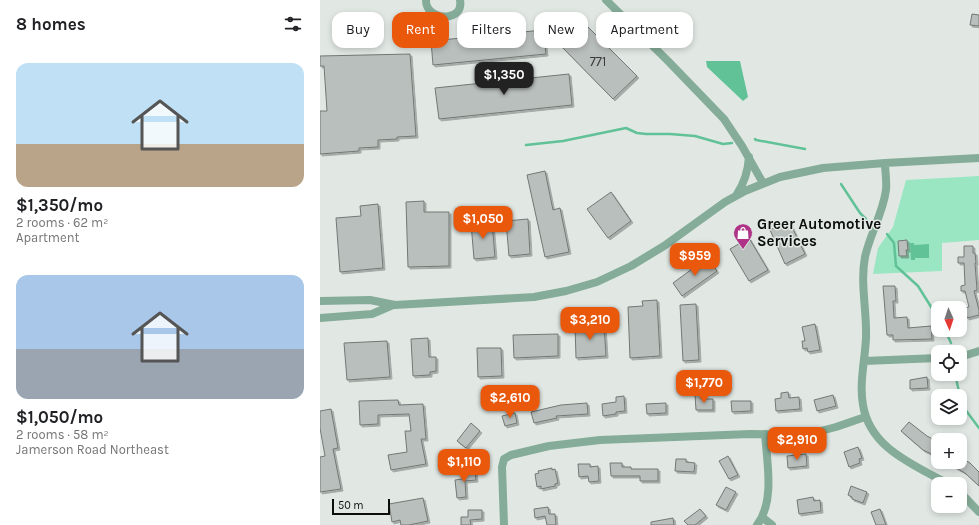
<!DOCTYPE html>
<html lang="en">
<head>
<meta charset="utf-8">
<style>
	:root { --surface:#fff; --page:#f6f6f6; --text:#202124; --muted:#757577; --accent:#ea580c }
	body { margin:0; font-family:Karla,sans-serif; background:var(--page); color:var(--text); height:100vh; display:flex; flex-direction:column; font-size:15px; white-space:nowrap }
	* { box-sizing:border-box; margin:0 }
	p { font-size:13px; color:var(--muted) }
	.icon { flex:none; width:22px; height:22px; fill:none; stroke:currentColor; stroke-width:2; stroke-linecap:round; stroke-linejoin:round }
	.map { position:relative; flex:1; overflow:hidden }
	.panel { display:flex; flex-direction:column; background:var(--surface); width:320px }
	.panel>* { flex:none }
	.top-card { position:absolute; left:12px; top:12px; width:380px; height:36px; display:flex; gap:8px }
	.needle { width:26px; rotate:177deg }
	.tools { position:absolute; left:611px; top:301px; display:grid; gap:8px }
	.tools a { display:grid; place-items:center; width:36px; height:36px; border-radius:8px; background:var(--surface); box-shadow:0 2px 6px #0003; font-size:20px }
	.scale { position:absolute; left:12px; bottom:10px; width:58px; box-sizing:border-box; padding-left:4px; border:2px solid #0c0e0d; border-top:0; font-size:11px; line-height:14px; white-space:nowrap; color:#0c0e0d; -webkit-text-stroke:3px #e1e8e4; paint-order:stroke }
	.price { position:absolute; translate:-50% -34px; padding:0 9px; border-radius:8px; background:var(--accent); color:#fff; font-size:13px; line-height:26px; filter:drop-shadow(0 1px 2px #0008) }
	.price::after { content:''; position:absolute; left:50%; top:24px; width:12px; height:9px; margin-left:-6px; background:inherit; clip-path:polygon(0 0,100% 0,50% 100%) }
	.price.selected { background:#222; color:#fff }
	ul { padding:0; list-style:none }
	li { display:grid; align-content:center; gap:8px; height:212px; padding:0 16px }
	li span { display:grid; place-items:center; height:124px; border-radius:12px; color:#555 }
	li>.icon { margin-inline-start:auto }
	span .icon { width:72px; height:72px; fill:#fffc; stroke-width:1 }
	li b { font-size:17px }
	h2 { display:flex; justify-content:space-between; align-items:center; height:48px; padding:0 16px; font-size:17px }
	.pill { padding:0 14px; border-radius:12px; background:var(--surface); box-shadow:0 2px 6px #0003; font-size:14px; line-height:36px }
	.pill.selected { background:var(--accent); color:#fff }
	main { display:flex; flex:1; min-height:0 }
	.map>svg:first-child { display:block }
</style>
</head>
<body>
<main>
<section class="panel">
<h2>8 homes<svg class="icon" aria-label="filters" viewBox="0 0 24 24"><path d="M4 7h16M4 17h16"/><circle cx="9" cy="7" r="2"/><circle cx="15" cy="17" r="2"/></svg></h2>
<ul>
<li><span style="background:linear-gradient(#bfe0f5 65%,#b9a48a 0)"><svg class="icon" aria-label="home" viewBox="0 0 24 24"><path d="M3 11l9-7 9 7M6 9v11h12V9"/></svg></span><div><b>$1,350/mo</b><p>2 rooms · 62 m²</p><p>Apartment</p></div></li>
<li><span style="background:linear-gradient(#a9c7e8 60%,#9aa5b1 0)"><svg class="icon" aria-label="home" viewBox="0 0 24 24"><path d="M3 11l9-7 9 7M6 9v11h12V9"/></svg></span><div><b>$1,050/mo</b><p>2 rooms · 58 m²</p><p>Jamerson Road Northeast</p></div></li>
</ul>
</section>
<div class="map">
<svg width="659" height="525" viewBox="0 0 659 525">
	<defs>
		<filter id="shadow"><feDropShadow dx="2" dy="2" stdDeviation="0" flood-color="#0004"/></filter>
	</defs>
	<rect width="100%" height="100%" fill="#e1e8e4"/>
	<path fill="#9ae6c2" d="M659,176V240L622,243V271L553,274L558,248L573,227L586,180Z"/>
	<path fill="#61c197" d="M386,61H420L428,97L423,101L387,67Z
		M590,243H594V245L609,244V258H595V260H591Z"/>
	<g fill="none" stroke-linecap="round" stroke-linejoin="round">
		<path stroke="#61c197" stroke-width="2.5" d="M435,139L436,140L485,149
			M206,145L243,141L306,128L317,133L326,134H350L375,136L403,144L412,143
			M521,184L540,213L546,219
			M567,234L574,243L576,266L598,286L618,318
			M625,330L631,343
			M635,374L640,396
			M640,396L642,405L659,428"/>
	</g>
	<path fill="#b9bfbc" stroke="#727875" filter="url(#shadow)" d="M652,14L659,15V26L650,25Z
		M263,22L317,76L293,99L240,45Z
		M223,30L226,54L113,65L111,41Z
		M90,54L96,136L77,137V139L58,140V147L39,148V151L0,154V111H7L4,66H0V56Z
		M249,74L252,105L119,119L115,88Z
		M225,171L233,210L240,208L249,252L225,257L207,175Z
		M291,192L311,221L288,238L267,209Z
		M104,201V212H129V266L88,267L86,202Z
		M58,204L63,268L20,272L16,218L41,216L40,206Z
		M208,219L210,254L189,256L186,221Z
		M469,221L485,254L465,264L450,230Z
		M172,222L175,257L154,259L151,223Z
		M429,238L448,270L429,281L410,249Z
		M587,240L588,250H586L587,256H579L578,241Z
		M644,246H653V253H655L656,263H655L657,290L654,291L659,310V315L647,318L645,308L649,307L645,291H641V286L645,285L644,263H638V257H644Z
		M387,258L397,271L362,296L353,283Z
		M563,286H575L576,301H573L574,318L587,317L588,328L611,326L612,339L573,340V335H567Z
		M337,300L340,356L310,358L308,307L323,306L322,301Z
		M376,304L379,360L363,361L360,305Z
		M284,324L286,356L256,358L255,326Z
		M495,324L500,350L488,352L487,348L483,349L482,341H485L482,327Z
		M238,334V356L194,358L193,335Z
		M108,338L109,357H116V371L110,372V375L93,376L91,339Z
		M67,341L70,377L27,380L24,343Z
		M157,348H181L182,376L158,377Z
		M607,377L608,388L590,389V380Z
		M468,392L469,398L479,397L480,409L456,411L455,399L461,398V393Z
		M375,395H381V399H393V410H376Z
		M513,395L516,406L497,411L494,400Z
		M304,396L305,411L296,412V414L283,416L282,404L296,402V397Z
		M78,400L79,405L103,404L106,439H101L106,464L71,470L68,455L87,452L85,431H91L89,414L58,415V424L40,425L39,401Z
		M411,401H431V411L412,412Z
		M267,403L268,414L236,416L237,418L214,423L211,412L241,405Z
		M346,403V413L327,414L326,404Z
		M11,409L18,448L13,449L21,489L0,492V457L5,456L0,428V411Z
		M195,413L197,423L185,426L182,416Z
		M589,422L607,436L618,442V457L603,450L581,431Z
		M151,423L160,431L146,448L137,441Z
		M538,447L542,458L539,459L540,463L529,467L524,452Z
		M486,454L487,466L468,468L467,456Z
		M408,456L418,475L409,479L399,461Z
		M640,457L650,463L659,472V486L645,473L626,462H640Z
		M356,459H366V462L375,463L374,472L355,471Z
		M290,463H302V467H311V469H338V481H320V476H291Z
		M258,464H270V467L278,466L279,481L269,482L268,476L259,477Z
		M232,468V470L235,469L238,483L235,484V486L221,489V486L217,487L215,474L219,473L218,471Z
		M155,470L156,480L145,481L146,497L137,498L135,480L142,479L141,472Z
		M531,486L547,492L543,503L532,499V497L528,495Z
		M406,487L416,492L406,510L396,505Z
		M493,497L494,501L500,500L501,511L479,514L477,500Z
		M103,498L108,521L89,525H81L80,520L72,522L69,504Z
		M228,507L229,514H235L236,525H227L225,516L215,518L214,509Z
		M380,509L386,516L375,525H368L364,521Z
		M560,509L566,525H556L551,512Z
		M148,510H162V519L150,520L151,525H141V517H148Z
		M353,518L354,525H331V522Z"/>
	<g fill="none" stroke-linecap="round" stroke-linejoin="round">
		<path stroke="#85ac99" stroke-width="8" d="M106,0C106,2 106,4 107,6C113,21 144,21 140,0
			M286,0L348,61L404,119L422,146L443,183
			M565,163C565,171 567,181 566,190C563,213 550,234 545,257C540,283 547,311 546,338C545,360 539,383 543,405C550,449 595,465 628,484
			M417,194C425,182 428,171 429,157
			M0,301L50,300L75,305L214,297L246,291L277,282L311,266L344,246L405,202L425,191L460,177L503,168L565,163L659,158
			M0,318L52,314L73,305
			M640,357L659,351
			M544,361L618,358
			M640,492L659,512
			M443,518L452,525
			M184,525L182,467L184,459L191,455L229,446L280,440L430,434L481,435L493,433L516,427L545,417
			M437,525C455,502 447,462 445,434"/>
	</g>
	<defs>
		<symbol id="shop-pin" viewBox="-11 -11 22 30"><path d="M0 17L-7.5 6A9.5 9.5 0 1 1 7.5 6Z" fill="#af3488" stroke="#e1e8e4"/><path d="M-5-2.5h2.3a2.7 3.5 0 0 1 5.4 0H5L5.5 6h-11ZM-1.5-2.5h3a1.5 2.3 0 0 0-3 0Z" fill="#fff"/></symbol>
	</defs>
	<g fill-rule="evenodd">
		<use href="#shop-pin" x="412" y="222" width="22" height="30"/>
	</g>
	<g text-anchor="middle" stroke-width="3" stroke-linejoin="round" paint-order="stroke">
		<g font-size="13" fill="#373a39">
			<text x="278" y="66">771</text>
		</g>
		<g font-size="15" font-weight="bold" fill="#0c0e0d" stroke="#e1e8e4" text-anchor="start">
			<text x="437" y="229">Greer Automotive<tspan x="437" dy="17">Services</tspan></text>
		</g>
	</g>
</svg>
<div class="tools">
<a><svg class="needle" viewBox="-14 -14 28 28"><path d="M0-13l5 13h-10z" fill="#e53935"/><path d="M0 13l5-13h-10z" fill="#757577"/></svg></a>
<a><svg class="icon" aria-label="locate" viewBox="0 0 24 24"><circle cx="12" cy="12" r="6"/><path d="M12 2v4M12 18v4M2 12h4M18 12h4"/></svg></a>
<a><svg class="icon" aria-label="layers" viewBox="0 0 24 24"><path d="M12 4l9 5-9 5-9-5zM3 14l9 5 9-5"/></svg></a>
<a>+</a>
<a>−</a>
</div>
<div class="scale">50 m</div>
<b class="price selected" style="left:184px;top:96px">$1,350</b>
<b class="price" style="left:163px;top:240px">$1,050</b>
<b class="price" style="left:375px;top:277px">$959</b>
<b class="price" style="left:270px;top:341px">$3,210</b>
<b class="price" style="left:384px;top:404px">$1,770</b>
<b class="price" style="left:190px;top:419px">$2,610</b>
<b class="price" style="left:477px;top:461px">$2,910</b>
<b class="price" style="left:144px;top:483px">$1,110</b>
<div class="top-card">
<a class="pill">Buy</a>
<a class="pill selected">Rent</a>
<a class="pill">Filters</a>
<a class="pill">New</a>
<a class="pill">Apartment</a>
</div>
</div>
</main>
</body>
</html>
